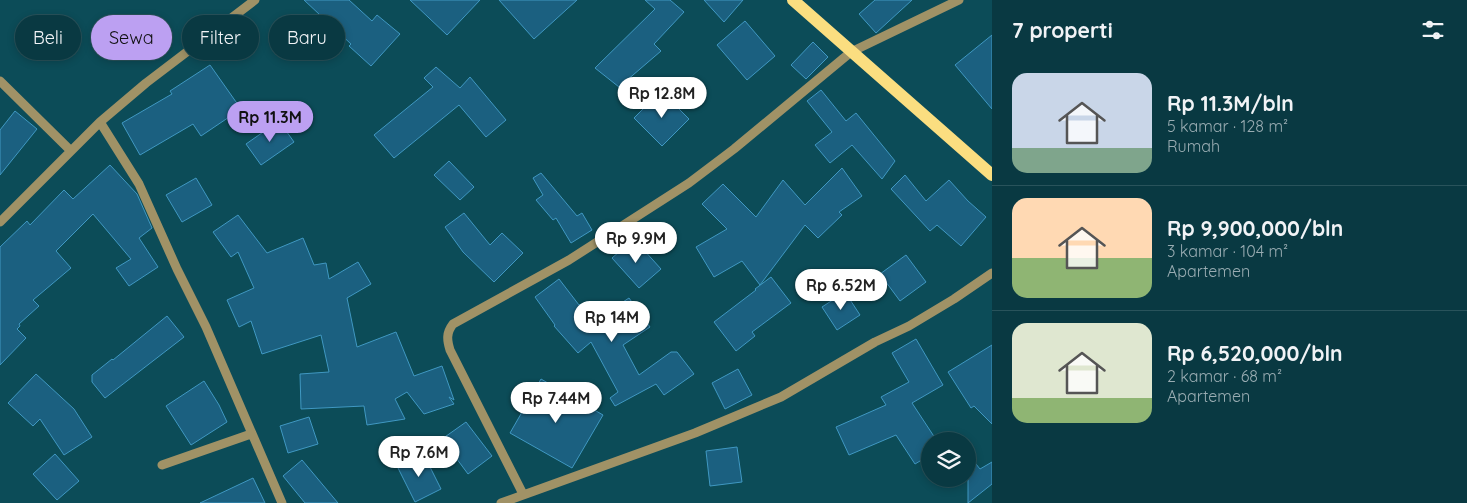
<!DOCTYPE html>
<html lang="id">
<head>
<meta charset="utf-8">
<style>
	:root { --surface:#093942; --page:#124049; --text:#f1f3f6; --muted:#99acb2; --line:#29535b; --accent:#bca0f2 }
	body { margin:0; font-family:Quicksand,sans-serif; background:var(--page); color:var(--text); height:100vh; display:flex; flex-direction:column; font-size:19px; white-space:nowrap }
	* { box-sizing:border-box; margin:0 }
	p { font-size:16px; color:var(--muted) }
	.icon { flex:none; width:28px; height:28px; fill:none; stroke:currentColor; stroke-width:2; stroke-linecap:round; stroke-linejoin:round }
	.map { position:relative; flex:1; overflow:hidden }
	.drawer { display:flex; flex-direction:column; background:var(--surface); width:475px }
	.drawer>* { flex:none }
	.banner { position:absolute; left:15px; top:15px; width:475px; height:45px; display:flex; gap:10px }
	.buttons { position:absolute; left:921px; top:432px; display:grid; gap:10px }
	.buttons a { display:grid; place-items:center; width:55px; height:55px; border-radius:50%; background:var(--surface); box-shadow:0 2px 8px #0003,0 0 0 1px var(--line); font-size:25px }
	.price { position:absolute; translate:-50% -42px; padding:0 11px; border-radius:18px; background:#fff; color:#222; font-size:16px; line-height:32px; filter:drop-shadow(0 1px 2px #0008) }
	.price::after { content:''; position:absolute; left:50%; top:30px; width:15px; height:11px; margin-left:-8px; background:inherit; clip-path:polygon(0 0,100% 0,50% 100%) }
	.price.current { background:var(--accent); color:#111 }
	ul { padding:0; list-style:none }
	li { display:flex; align-items:center; gap:15px; height:125px; padding:0 20px }
	li+li { border-top:1px solid var(--line) }
	li span { display:grid; place-items:center; flex:none; width:140px; height:100px; border-radius:15px; color:#555 }
	li>.icon { margin-inline-start:auto }
	span .icon { width:60px; height:60px; fill:#fffc; stroke-width:1 }
	li b { font-size:21px }
	h2 { display:flex; justify-content:space-between; align-items:center; height:60px; padding:0 20px; font-size:21px }
	.pill { padding:0 18px; border-radius:22px; background:var(--surface); box-shadow:0 2px 8px #0003,0 0 0 1px var(--line); font-size:18px; line-height:45px }
	.pill.current { background:var(--accent); color:#111 }
	main { display:flex; flex:1; min-height:0 }
	.map>svg:first-child { display:block }
</style>
</head>
<body>
<main>
<div class="map">
<svg width="992" height="503" viewBox="0 0 992 503">
	<rect width="100%" height="100%" fill="#0c4c58"/>
	<path fill="#1b6080" stroke="#4098c2" d="M304,0H349L372,21L377,15L400,34L371,66L349,46L351,44Z
		M410,0H480L447,35Z
		M499,0H577L534,39Z
		M645,0H670L684,12L654,44L661,51L619,87L595,68L655,9Z
		M704,0H743L724,22Z
		M875,0H912L876,33L859,14Z
		M745,21L775,56L747,80L717,45Z
		M992,35V109L955,65Z
		M813,42L828,57L806,79L791,65Z
		M210,65L241,109L201,136L193,124L140,155L122,123L172,94L170,91Z
		M436,67L460,88L470,77L506,120L486,137L459,105L394,158L374,135L433,87L424,78Z
		M821,90L846,121L856,113L895,161L882,179L852,145L830,163L815,145L832,132L807,101Z
		M661,91L689,119L662,146L634,118Z
		M15,111L37,129L0,175V130Z
		M279,121L294,142L261,165L246,144Z
		M449,161L474,187L460,200L434,175Z
		M110,165L137,194L152,228L139,238L158,267L129,286L116,268L131,259L93,214L56,251L71,268L33,300L39,306L19,324L20,326L17,329L26,338L0,365V247L27,221L30,225L64,190L73,199Z
		M842,168L862,196L839,212L842,215L818,238L805,225L760,285L742,261L714,277L696,247L727,229L702,204L723,184L756,217L783,180L805,205Z
		M541,173L577,216L582,213L592,230L571,243L556,218L553,220L536,200L543,195L533,178Z
		M905,175L926,201L949,180L968,201L986,217L961,246L937,225L930,231L891,189Z
		M196,178L212,205L182,222L166,195Z
		M464,213L490,245L502,233L523,253L494,282L463,252L445,227Z
		M238,215L267,253L303,238L314,265L326,263L329,279L358,262L371,284L347,298L357,347L396,332L414,376L442,366L454,400L449,397L454,404L424,414L407,392L395,399L405,419L367,425L364,406L301,409L300,374L329,372L321,335L262,354L251,321L239,327L227,300L254,288L238,252L231,257L213,232Z
		M634,239L661,269L639,288L612,258Z
		M906,255L926,282L900,301L880,274Z
		M771,277L791,303L752,332L755,336L736,351L714,322L756,290L755,289Z
		M559,279L579,305L580,304L594,321L629,298L650,327L623,345L639,375L671,352H677L694,374L664,395L656,384L615,406L610,398L618,392L591,342L578,353L554,326L555,325L535,297Z
		M845,292L860,315L837,330L822,307Z
		M167,316L184,337L105,398L92,382V375L112,359L113,360Z
		M916,339L943,385L912,403L937,441H930V455L915,464L896,435L849,455L836,427L886,405L881,397L909,382L892,353Z
		M992,345V424L974,406L971,408L948,372Z
		M738,369L752,395L725,409L712,383Z
		M36,374L74,409L92,437L64,455L40,419L33,426L8,403Z
		M541,379L603,415L572,468L510,433Z
		M204,381L219,405L227,422L191,445L166,406Z
		M309,417L318,444L288,453L280,426Z
		M466,422L492,456L468,474L442,439Z
		M737,447L742,482L710,486L706,451Z
		M55,454L79,481L57,500L33,474Z
		M968,454L980,469L992,462V484L968,503Z
		M424,455L441,489L415,502L398,468Z
		M302,460L338,503H305L283,476Z
		M253,478L265,503H200Z"/>
	<g fill="none" stroke-linecap="round" stroke-linejoin="round">
		<path stroke="#a09266" stroke-width="9" d="M0,81L71,151
			M100,122L139,184L177,269L206,327L282,503
			M0,222L100,122L146,83L255,0
			M162,465L251,434
			M523,494L450,350C447,340 446,333 453,324L569,260L689,183L734,149L851,52L959,0
			M501,503L695,433L781,397L875,342L909,326L954,299L992,273"/>
		<path stroke="#fbde80" stroke-width="12" d="M793,0L992,175"/>
	</g>
</svg>
<div class="buttons">
<a><svg class="icon" aria-label="layers" viewBox="0 0 24 24"><path d="M12 4l9 5-9 5-9-5zM3 14l9 5 9-5"/></svg></a>
</div>
<b class="price" style="left:662px;top:119px">Rp 12.8M</b>
<b class="price current" style="left:270px;top:143px">Rp 11.3M</b>
<b class="price" style="left:636px;top:264px">Rp 9.9M</b>
<b class="price" style="left:841px;top:311px">Rp 6.52M</b>
<b class="price" style="left:612px;top:343px">Rp 14M</b>
<b class="price" style="left:556px;top:424px">Rp 7.44M</b>
<b class="price" style="left:419px;top:478px">Rp 7.6M</b>
<div class="banner">
<a class="pill">Beli</a>
<a class="pill current">Sewa</a>
<a class="pill">Filter</a>
<a class="pill">Baru</a>
</div>
</div>
<section class="drawer">
<h2>7 properti<svg class="icon" aria-label="filters" viewBox="0 0 24 24"><path d="M4 7h16M4 17h16"/><circle cx="9" cy="7" r="2"/><circle cx="15" cy="17" r="2"/></svg></h2>
<ul>
<li><span style="background:linear-gradient(#c9d6e8 75%,#7fa58c 0)"><svg class="icon" aria-label="home" viewBox="0 0 24 24"><path d="M3 11l9-7 9 7M6 9v11h12V9"/></svg></span><div><b>Rp 11.3M/bln</b><p>5 kamar · 128 m²</p><p>Rumah</p></div></li>
<li><span style="background:linear-gradient(#ffd9b3 60%,#8fb573 0)"><svg class="icon" aria-label="home" viewBox="0 0 24 24"><path d="M3 11l9-7 9 7M6 9v11h12V9"/></svg></span><div><b>Rp 9,900,000/bln</b><p>3 kamar · 104 m²</p><p>Apartemen</p></div></li>
<li><span style="background:linear-gradient(#dfe7d0 75%,#8fb573 0)"><svg class="icon" aria-label="home" viewBox="0 0 24 24"><path d="M3 11l9-7 9 7M6 9v11h12V9"/></svg></span><div><b>Rp 6,520,000/bln</b><p>2 kamar · 68 m²</p><p>Apartemen</p></div></li>
</ul>
</section>
</main>
</body>
</html>
